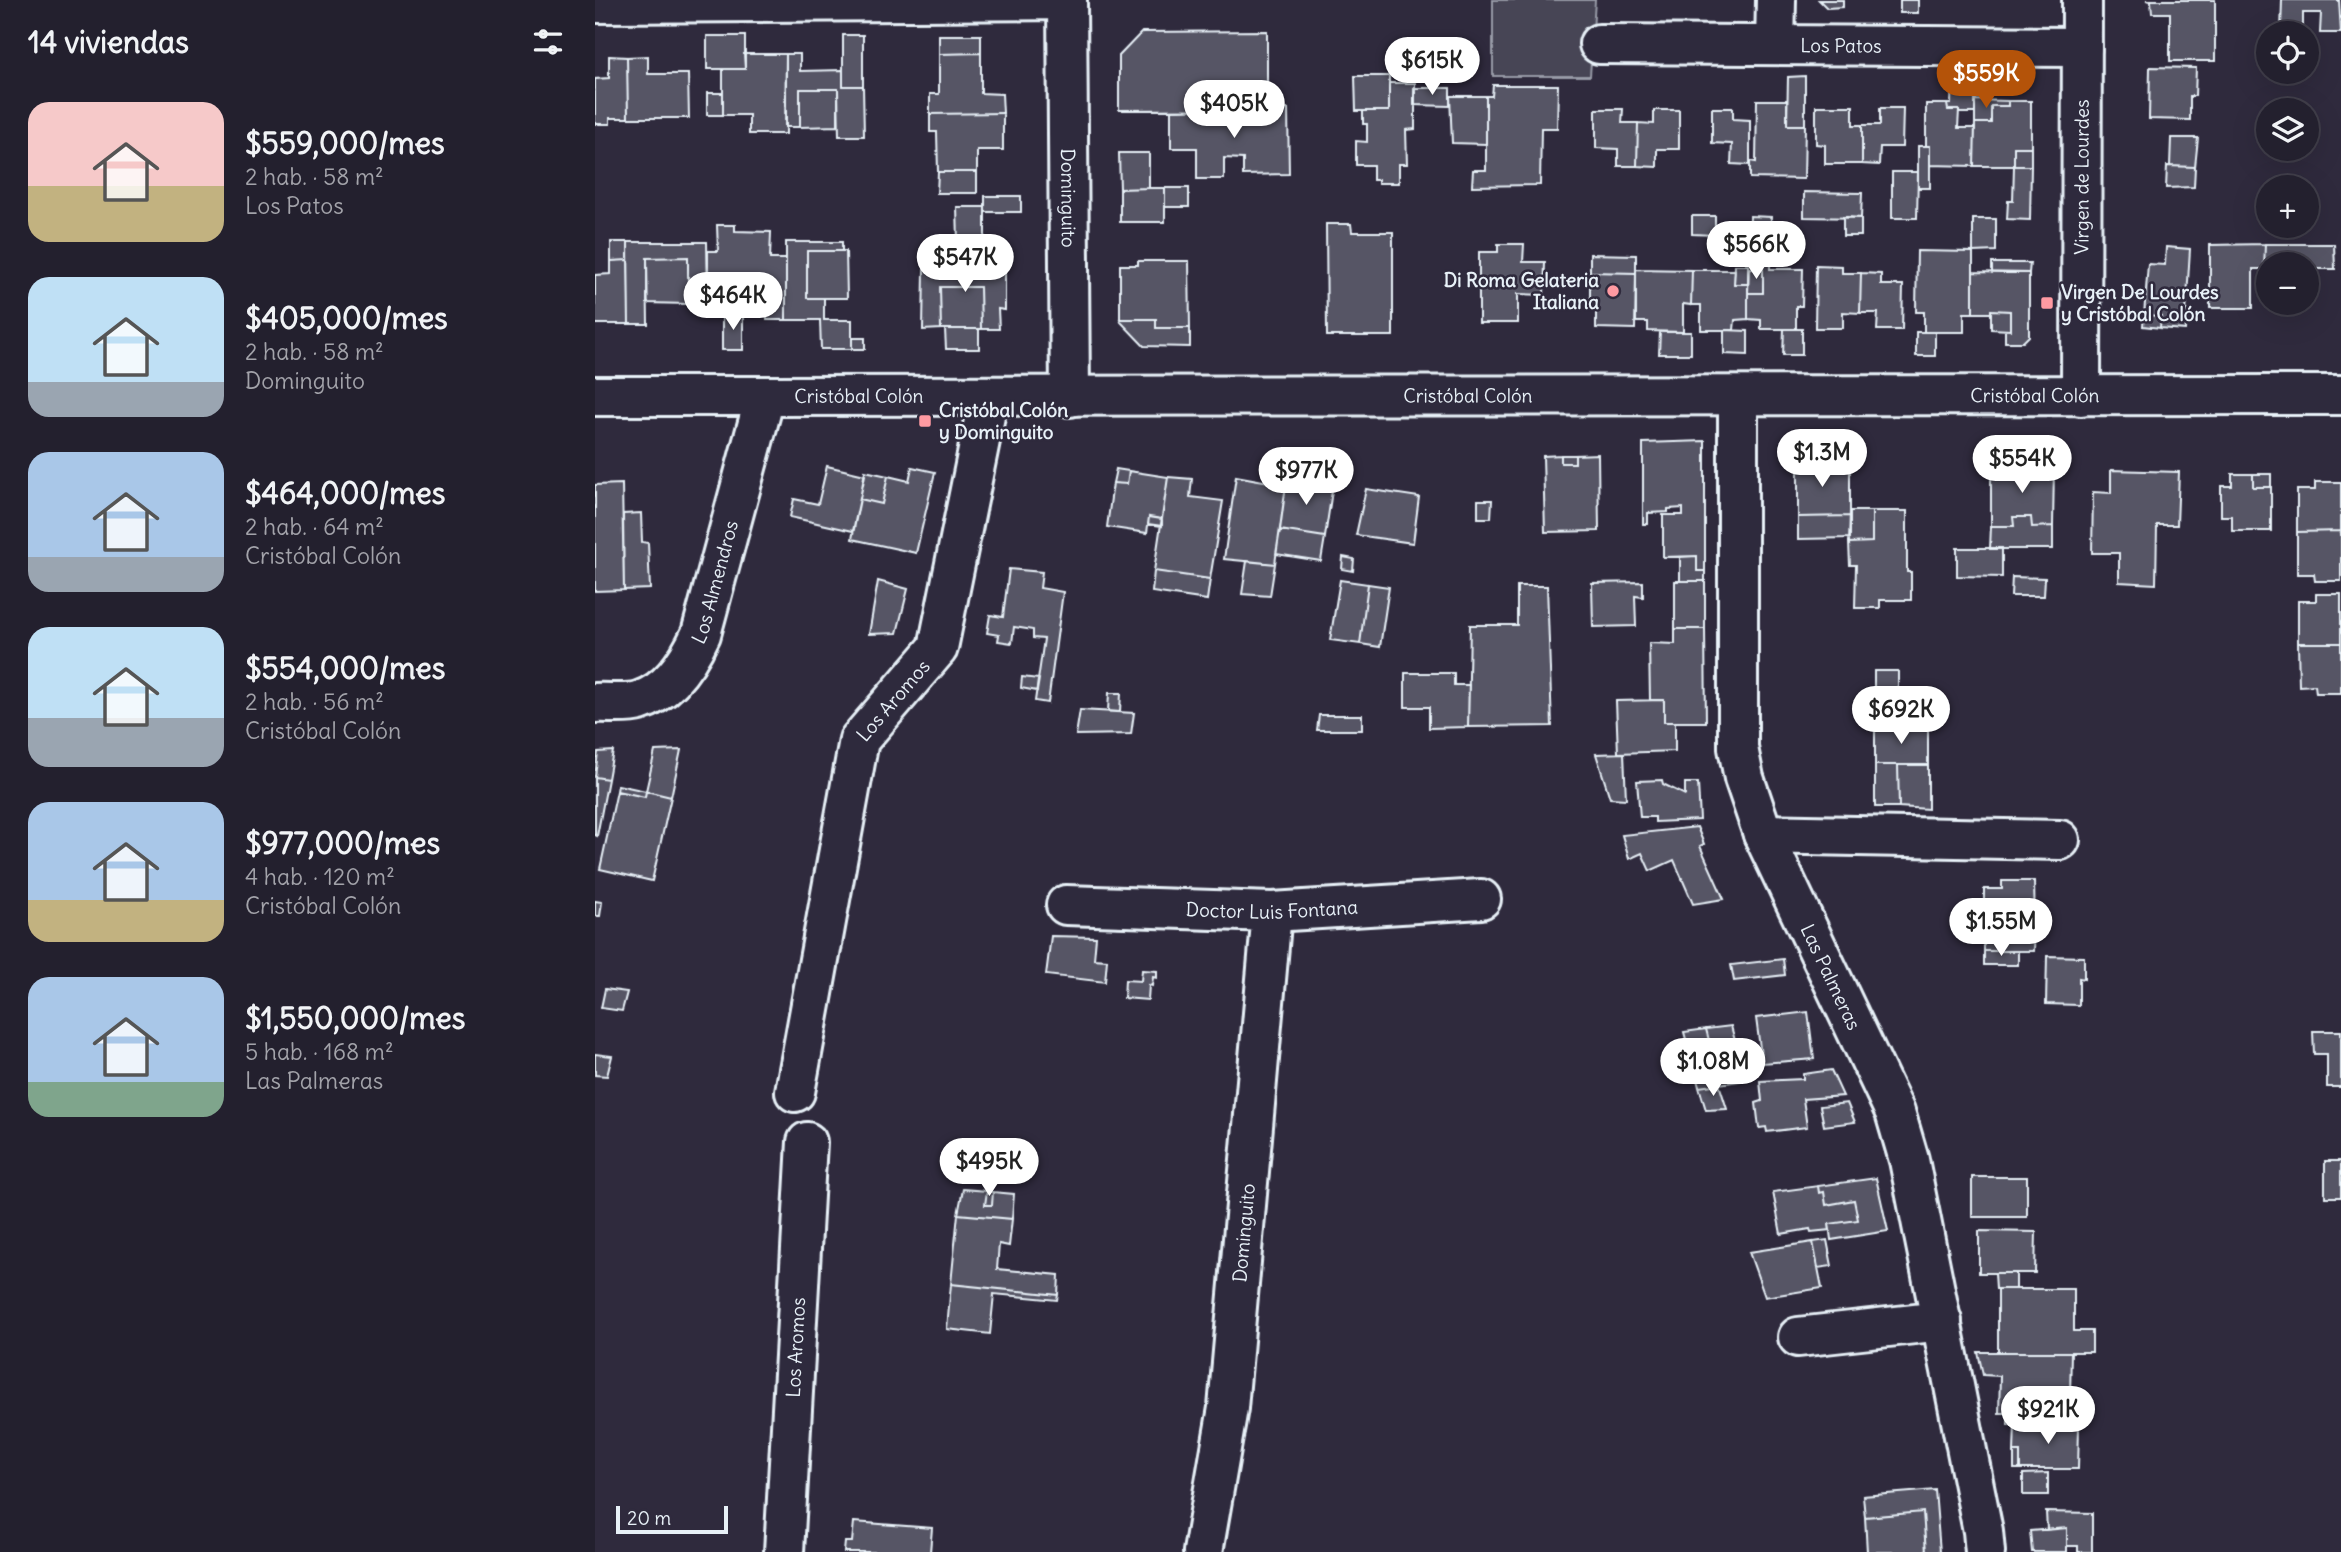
<!DOCTYPE html>
<html lang="es">
<head>
<meta charset="utf-8">
<style>
	:root { --surface:#23202e; --page:#2b2836; --text:#f1f3f6; --muted:#a3a3aa; --line:#403e4a; --accent:#b45309 }
	body { margin:0; font-family:Delius,sans-serif; background:var(--page); color:var(--text); height:100vh; display:flex; flex-direction:column; font-size:26px; white-space:nowrap }
	* { box-sizing:border-box; margin:0 }
	p { font-size:23px; color:var(--muted) }
	.icon { flex:none; width:38px; height:38px; fill:none; stroke:currentColor; stroke-width:2; stroke-linecap:round; stroke-linejoin:round }
	.map { position:relative; flex:1; overflow:hidden }
	.sheet { display:flex; flex-direction:column; background:var(--surface); width:595px }
	.sheet>* { flex:none }
	.tools { position:absolute; left:1661px; top:21px; display:grid; gap:14px }
	.tools a { display:grid; place-items:center; width:63px; height:63px; border-radius:50%; background:var(--surface); box-shadow:0 7px 28px #0002,0 0 0 2px var(--line); font-size:35px }
	.scale { position:absolute; left:21px; bottom:18px; width:112px; box-sizing:border-box; padding-left:7px; border:4px solid #e8f1f8; border-top:0; font-size:19px; line-height:24px; white-space:nowrap; color:#e8f1f8; -webkit-text-stroke:5px #2f2a3d; paint-order:stroke }
	.price { position:absolute; translate:-50% -60px; padding:0 16px; border-radius:24px; background:#fff; color:#222; font-size:23px; line-height:46px; filter:drop-shadow(0 2px 4px #0008) }
	.price::after { content:''; position:absolute; left:50%; top:42px; width:21px; height:16px; margin-left:-10px; background:inherit; clip-path:polygon(0 0,100% 0,50% 100%) }
	.price.current { background:var(--accent); color:#fff }
	ul { padding:0; list-style:none }
	li { display:flex; align-items:center; gap:21px; height:175px; padding:0 28px }
	li span { display:grid; place-items:center; flex:none; width:196px; height:140px; border-radius:21px; color:#555 }
	li>.icon { margin-inline-start:auto }
	span .icon { width:84px; height:84px; fill:#fffc; stroke-width:1 }
	li b { font-size:30px }
	h2 { display:flex; justify-content:space-between; align-items:center; height:84px; padding:0 28px; font-size:30px }
	main { display:flex; flex:1; min-height:0 }
	.map>svg:first-child { display:block }
</style>
</head>
<body>
<main>
<section class="sheet">
<h2>14 viviendas<svg class="icon" aria-label="filters" viewBox="0 0 24 24"><path d="M4 7h16M4 17h16"/><circle cx="9" cy="7" r="2"/><circle cx="15" cy="17" r="2"/></svg></h2>
<ul>
<li><span style="background:linear-gradient(#f6c9c9 60%,#c2b280 0)"><svg class="icon" aria-label="home" viewBox="0 0 24 24"><path d="M3 11l9-7 9 7M6 9v11h12V9"/></svg></span><div><b>$559,000/mes</b><p>2 hab. · 58 m²</p><p>Los Patos</p></div></li>
<li><span style="background:linear-gradient(#bfe0f5 75%,#9aa5b1 0)"><svg class="icon" aria-label="home" viewBox="0 0 24 24"><path d="M3 11l9-7 9 7M6 9v11h12V9"/></svg></span><div><b>$405,000/mes</b><p>2 hab. · 58 m²</p><p>Dominguito</p></div></li>
<li><span style="background:linear-gradient(#a9c7e8 75%,#9aa5b1 0)"><svg class="icon" aria-label="home" viewBox="0 0 24 24"><path d="M3 11l9-7 9 7M6 9v11h12V9"/></svg></span><div><b>$464,000/mes</b><p>2 hab. · 64 m²</p><p>Cristóbal Colón</p></div></li>
<li><span style="background:linear-gradient(#bfe0f5 65%,#9aa5b1 0)"><svg class="icon" aria-label="home" viewBox="0 0 24 24"><path d="M3 11l9-7 9 7M6 9v11h12V9"/></svg></span><div><b>$554,000/mes</b><p>2 hab. · 56 m²</p><p>Cristóbal Colón</p></div></li>
<li><span style="background:linear-gradient(#a9c7e8 70%,#c2b280 0)"><svg class="icon" aria-label="home" viewBox="0 0 24 24"><path d="M3 11l9-7 9 7M6 9v11h12V9"/></svg></span><div><b>$977,000/mes</b><p>4 hab. · 120 m²</p><p>Cristóbal Colón</p></div></li>
<li><span style="background:linear-gradient(#a9c7e8 75%,#7fa58c 0)"><svg class="icon" aria-label="home" viewBox="0 0 24 24"><path d="M3 11l9-7 9 7M6 9v11h12V9"/></svg></span><div><b>$1,550,000/mes</b><p>5 hab. · 168 m²</p><p>Las Palmeras</p></div></li>
</ul>
</section>
<div class="map">
<svg width="1746" height="1552" viewBox="0 0 1746 1552">
	<rect width="100%" height="100%" fill="#2f2a3d"/>
	<filter id="ink" filterUnits="userSpaceOnUse"><feTurbulence type="fractalNoise" baseFrequency=".0143" numOctaves="2"/><feDisplacementMap in="SourceGraphic" scale="14" xChannelSelector="R" yChannelSelector="G"/><feConvolveMatrix kernelMatrix="1 2 1 2 8 2 1 2 1" color-interpolation-filters="sRGB"/></filter>
	<g filter="url(#ink)">
		<path fill="#464455" stroke="#979aa6" stroke-width="2" d="M898,0H1000L995,76H898Z"/>
		<path fill="#575565" stroke="#e8f1f8" stroke-width="2" d="M1224,0H1248V7L1232,8Z
			M1305,0H1323V13H1305Z
			M1551,0H1620V61H1575V13H1557L1556,1Z
			M1687,0H1744L1746,33H1725L1726,13H1708V31H1686Z
			M672,31V109L524,110V56L547,32Z
			M248,35H268V86H248Z
			M344,35H386V53L344,54Z
			M112,36H150V69H112Z
			M386,53V93L407,94L408,113L335,114V94H344V54Z
			M149,54H191V134H154V115H128V69H150Z
			M191,54H205V71L248,70V86H268L269,136H244L243,89H205V127H190Z
			M14,56L32,57L33,118H15V124H0V79L14,78Z
			M53,56V74H93L94,118H33L32,57Z
			M1555,67L1601,68L1600,96H1595V120L1554,119Z
			M760,76H794V111H761Z
			M1210,76V125H1192L1193,77Z
			M1357,77H1380V113H1364V110H1353L1352,104H1356Z
			M794,83H820V129L811,130L812,164H804V183H783V180H778V165H761V141L772,142V124H768V111H794Z
			M898,85H963L962,128H946L945,185L877,186L878,170H891V96H897Z
			M819,88H855V106L819,105Z
			M205,89H243V126L205,127Z
			M112,93H128V115H112Z
			M855,96H891V144L857,143Z
			M1162,100H1192V125H1210L1209,179L1155,178V161L1161,162Z
			M1380,100L1413,101V106H1396V123H1380Z
			M1413,101H1436V147H1419V166H1379L1380,123H1396V106H1413Z
			M1331,104H1352L1353,110H1364L1363,128H1380L1379,166L1335,165V146H1331Z
			M1221,106H1258V125H1267V164H1230V145L1221,144Z
			M1117,108H1138V119L1155,120V165L1136,164L1137,144L1117,143Z
			M1285,108H1308L1307,147H1285L1284,165L1267,164V125H1285Z
			M672,109H693L694,174L648,175V159L629,158V179H602V148H576V110Z
			M1001,109H1028L1027,123H1043L1042,166H1023V149L1001,148Z
			M1059,110H1084V149H1062V167L1042,166L1043,123L1059,124Z
			M408,113V150H382V172H343L342,132H335V114Z
			M1576,138H1603L1600,167L1575,166Z
			M1323,146H1335V188H1323Z
			M1419,147H1436V166H1419Z
			M524,153H554V188L525,189Z
			M1419,166H1436L1435,220L1412,219L1413,201H1418Z
			M1572,166L1600,167L1599,187L1571,188Z
			M343,172H382V193H342Z
			M1297,172H1323L1322,218H1297Z
			M554,188H570V222H525V189Z
			M570,188H594V207H570Z
			M1209,192L1267,193L1266,218L1209,217Z
			M390,196H426V212H390Z
			M362,207H390V252H410V270L348,271V239L363,240Z
			M1097,216H1120V235L1097,234Z
			M1155,216L1176,217L1175,269H1208L1207,306H1201V329H1166V320L1153,319V293H1168V269L1154,268Z
			M1248,217L1266,218V236H1248Z
			M1378,219H1401V251L1378,252Z
			M731,224H756L757,232H798V336H732Z
			M122,225H140V231L176,232L175,259H191V320H172V310L152,311V296L130,297V285H113V251H123Z
			M16,242H33V260L16,261Z
			M33,242H112L113,301H93V257L52,258L53,324H34Z
			M191,242H247V251H212V298H229V320H257V349H226L225,320H191Z
			M903,244H929L928,262H950L949,295L923,294V323H884V252H903Z
			M1670,244H1739L1740,269H1712V264H1673V269H1669Z
			M1670,244L1669,269H1658V308H1615V245Z
			M1571,247L1595,249L1590,330L1565,328L1566,316L1549,315L1553,264L1570,265Z
			M212,251H251L252,298H212Z
			M1322,251L1378,252V313H1369V332H1329V312H1321Z
			M995,254L1041,255V273L995,272Z
			M93,257V304L52,303V258Z
			M33,260L34,324H0V275L16,274V261Z
			M543,261H594L595,328H561V319H525V265H543Z
			M1397,263H1435L1434,273H1397Z
			M1140,265H1153V284H1139Z
			M1221,265L1247,266V273H1266L1265,313L1248,312V328H1220Z
			M1154,268L1168,269V293H1153Z
			M1041,269L1097,270L1096,305L1088,304V332L1053,331V322H1041Z
			M329,270H410V310L403,309L404,329H386L385,287H345L346,329L328,330Z
			M1097,270H1140L1139,284H1153V319L1140,320L1139,330H1106V305H1096Z
			M995,272L1041,273L1040,329L1001,328V309H995Z
			M1378,272L1434,273V336L1428,342H1410V330H1415V311L1396,310V313H1378Z
			M1266,273L1286,274V285H1308L1307,330H1282L1283,313H1265Z
			M345,287H385L386,329H346Z
			M1396,310L1415,311V330L1396,329Z
			M127,313H148V350H127Z
			M1549,315L1566,316L1565,328L1548,326Z
			M525,319H561V328H595V347L549,346L526,322Z
			M350,329H384V349H351Z
			M1189,329H1207V355H1188Z
			M1129,330L1153,331V355L1129,354Z
			M1065,332H1096V354H1064Z
			M1321,332H1340V356H1321Z
			M257,338H270V349H257Z
			M1110,441V571H1102V556L1068,557V515H1088V508L1073,509V512L1053,513V524H1048V443Z
			M1222,450V469H1255V516L1203,517V451Z
			M1003,454L1004,531L950,532L948,456L966,455V463H980V455Z
			M966,455H980V463H966Z
			M1396,465L1459,467L1458,526L1437,527L1436,517H1418L1419,526H1396Z
			M232,466L270,475L258,531L195,517L199,499L223,504Z
			M317,467L340,472L321,553L257,539L265,499L287,504L293,476L314,481Z
			M521,469L534,471L532,484L518,483Z
			M1516,470L1584,472L1582,525H1562L1561,584L1524,582V553H1497L1498,492L1516,493Z
			M270,471L293,476L287,504L265,499Z
			M534,471L573,477L567,519L554,517L552,533L512,527L518,483L532,484Z
			M1637,474H1658V487H1676V531H1637V516H1626V486H1637Z
			M1658,474H1676V487H1658Z
			M641,476L691,485L680,564L629,559Z
			M573,477L597,479L595,497L628,501L615,579L559,571Z
			M692,477L738,484L730,537L685,530Z
			M1720,482H1746V531L1702,532V490H1720Z
			M27,484L29,590L0,591V485Z
			M771,489L824,497L818,543L761,535Z
			M883,500H897L896,518H883Z
			M1255,511H1277V542L1254,543Z
			M1277,511H1312V572H1316V600H1285V608H1260L1261,565H1255L1254,543L1277,542Z
			M46,513L47,542L53,543L55,589L29,590L28,514Z
			M1255,516V538L1203,539V517Z
			M554,517L567,519V526L553,524Z
			M1418,517H1436L1437,527L1458,526V549H1395L1396,526H1419Z
			M685,530L730,537L726,561L681,554Z
			M1746,531V581H1720L1719,574H1702V532Z
			M1362,548H1407V577L1362,576Z
			M1102,556V571H1110V581H1085V557Z
			M748,557L759,559L758,571L747,569Z
			M652,561L680,564L675,596L647,594Z
			M414,569L447,572L445,588L468,592L453,703L440,701L449,639L438,638V630L419,627L417,643L403,641L404,635L392,633L395,615L408,617Z
			M559,571L615,579L612,600L557,592Z
			M1417,577L1450,578L1449,596H1416Z
			M745,580L773,584L765,644L735,640Z
			M283,581L313,589L302,633L274,634Z
			M1080,581H1110V629H1080Z
			M1048,582V597L1040,596L1041,626L998,627L997,583Z
			M773,584L794,587L785,647L765,644Z
			M922,586H952L957,726L873,727L875,625H922Z
			M1721,594H1746V643H1703V601H1721Z
			M1080,629H1110L1111,722H1069V700H1055L1054,643L1080,644Z
			M1703,643H1746V693H1721L1720,685L1704,686Z
			M1279,671H1303V700H1279Z
			M810,673H859V685H874L873,727L834,728V707H810Z
			M427,677L444,679L442,691L426,688Z
			M514,693H526L525,712L513,711Z
			M1069,700V722H1080V751L1023,753L1021,701Z
			M485,710L539,713L536,734L481,735Z
			M724,715H767V730H722Z
			M1280,728H1333V765H1280Z
			M86,750L76,797L51,791L60,751Z
			M18,751L13,779L0,777L3,752Z
			M1029,753L1031,799L1015,798L1001,754Z
			M1280,765H1303L1304,807H1280Z
			M1303,765H1333V809L1304,807Z
			M0,777L13,779L2,836L0,835Z
			M1067,780L1068,784L1090,795V783H1103L1105,820L1060,822V817H1045L1042,781Z
			M23,785L51,791L50,797L22,791Z
			M22,791L50,797L51,791L76,797L57,881L5,869Z
			M1102,827L1109,844L1105,846L1129,899L1098,904L1079,860L1055,871L1047,853L1034,859L1027,835Z
			M1407,881H1439L1440,924L1389,923V889H1407Z
			M0,901L7,902L5,916H0Z
			M1389,923L1440,924L1439,951H1389Z
			M456,936L501,937L499,959L512,960L510,982L451,975Z
			M1389,951H1423V965H1389Z
			M1452,956L1489,957V979L1484,978V1005L1451,1004Z
			M1188,959L1190,975L1139,981L1136,965Z
			M547,970L562,971V978L558,977L557,986L554,985L553,1000L529,998L530,980L546,981Z
			M10,989L32,992L27,1011L6,1008Z
			M1213,1012L1219,1059L1167,1063L1161,1018Z
			M1136,1026L1146,1063L1121,1067L1111,1029Z
			M1111,1029L1121,1067L1140,1063L1145,1081L1104,1087L1089,1032Z
			M1718,1031H1746V1087H1732V1054H1719Z
			M0,1054L17,1056L12,1076L0,1075Z
			M1236,1070L1248,1096L1208,1099L1212,1127L1172,1132L1171,1127L1164,1128L1161,1103L1167,1101L1165,1081L1208,1079V1074Z
			M1124,1084L1132,1109L1111,1110L1104,1087Z
			M1252,1103L1260,1122L1229,1126L1225,1106Z
			M1730,1161H1746V1197H1730Z
			M1377,1177H1432V1217H1377Z
			M1281,1178L1293,1231L1236,1240L1234,1224L1263,1220L1259,1200L1231,1205L1229,1192L1224,1193L1223,1186Z
			M1223,1186L1224,1193L1229,1192L1231,1205L1259,1200L1263,1220L1234,1224L1235,1230L1216,1232L1215,1229L1186,1234L1178,1192Z
			M368,1189L392,1191L390,1205H397L398,1192L419,1194L417,1219L363,1214Z
			M392,1191L398,1192L397,1205H390Z
			M363,1214L417,1219L414,1246L404,1244L402,1269L464,1275L463,1295L356,1284Z
			M1384,1231L1441,1232L1440,1273H1384Z
			M1232,1240L1237,1266L1223,1268L1218,1242Z
			M1218,1242L1227,1288L1170,1297L1154,1252Z
			M1400,1273H1421V1289H1401Z
			M356,1284L463,1295L462,1300L399,1294L395,1334L352,1329Z
			M1403,1289H1479V1331H1497V1352H1403Z
			M1383,1352H1476L1475,1396H1440L1439,1425H1413V1413H1404L1405,1376L1388,1375Z
			M1420,1425H1484L1483,1469H1425V1452H1419Z
			M1419,1452H1425V1469H1419Z
			M1453,1473V1495H1428V1474Z
			M1340,1490L1345,1552H1331L1328,1512L1270,1517L1268,1496Z
			M1328,1512L1331,1552H1272L1270,1517Z
			M1451,1512L1497,1513V1552H1483V1546H1472V1528L1452,1530Z
			M259,1522L337,1528L335,1552H249L250,1542H257Z
			M1472,1528V1552H1437L1435,1531Z"/>
		<g fill="none" stroke-linecap="round" stroke-linejoin="round">
			<defs>
				<g id="minor">
					<path id="s1" d="M0,3L472,0L475,397"/>
					<path id="s2" d="M1004,44L1487,47"/>
					<path d="M1180,45L1181,0"/>
					<path id="s3" d="M0,396L1746,395"/>
					<path id="s4" d="M1143,396V748L1149,778L1168,834L1300,1112L1314,1160L1388,1531L1390,1552"/>
					<path id="s5" d="M1486,396L1487,0"/>
					<path id="s6" d="M0,703C13,702 31,705 44,701C74,692 94,660 106,634L170,397"/>
					<path d="M1168,834L1465,840"/>
					<path id="s7" d="M471,905L677,912L886,899"/>
					<path id="s8" d="M200,1092L264,740L343,648L394,396"/>
					<path d="M1203,1337L1347,1321"/>
					<path id="s9" d="M189,1552L212,1142"/>
					<path id="s10" d="M608,1552L633,1408L677,912"/>
				</g>
			</defs>
			<use href="#minor" stroke="#e8f1f8" stroke-width="44"/>
			<use href="#minor" stroke="#2f2a3d" stroke-width="38"/>
		</g>
	</g>
	<g fill="#ff9aa2" stroke="#2f2a3d" stroke-width="2.5">
		<circle cx="1018" cy="291" r="7"/>
		<rect x="1445" y="296" width="14" height="14" rx="3.5"/>
		<rect x="323" y="414" width="14" height="14" rx="3.5"/>
	</g>
	<g text-anchor="middle" stroke-width="5" stroke-linejoin="round" paint-order="stroke">
		<g font-size="19" fill="#e8f1f8" stroke="#2f2a3d">
			<text dy="7" stroke="none"><textPath href="#s2" startOffset="242">Los Patos</textPath></text>
			<text dy="7" stroke="none"><textPath href="#s5" startOffset="219">Virgen de Lourdes</textPath></text>
			<text dy="7" stroke="none"><textPath href="#s1" startOffset="670">Dominguito</textPath></text>
			<text dy="7" stroke="none"><textPath href="#s3" startOffset="264">Cristóbal Colón</textPath></text>
			<text dy="7" stroke="none"><textPath href="#s3" startOffset="873">Cristóbal Colón</textPath></text>
			<text dy="7" stroke="none"><textPath href="#s3" startOffset="1440">Cristóbal Colón</textPath></text>
			<text dy="7" stroke="none"><textPath href="#s6" startOffset="192">Los Almendros</textPath></text>
			<text dy="7" stroke="none"><textPath href="#s8" startOffset="410">Los Aromos</textPath></text>
			<text dy="7" stroke="none"><textPath href="#s7" startOffset="206">Doctor Luis Fontana</textPath></text>
			<text dy="7" stroke="none"><textPath href="#s4" startOffset="600">Las Palmeras</textPath></text>
			<text dy="7" stroke="none"><textPath href="#s10" startOffset="322">Dominguito</textPath></text>
			<text dy="7" stroke="none"><textPath href="#s9" startOffset="205">Los Aromos</textPath></text>
		</g>
		<g font-size="19" font-weight="bold" fill="#e8f1f8" stroke="#2f2a3d" text-anchor="start">
			<text x="1004" y="287" text-anchor="end">Di Roma Gelateria<tspan x="1004" dy="22">Italiana</tspan></text>
			<text x="1466" y="299">Virgen De Lourdes<tspan x="1466" dy="22">y Cristóbal Colón</tspan></text>
			<text x="344" y="417">Cristóbal Colón<tspan x="344" dy="22">y Dominguito</tspan></text>
		</g>
	</g>
</svg>
<div class="tools">
<a><svg class="icon" aria-label="locate" viewBox="0 0 24 24"><circle cx="12" cy="12" r="6"/><path d="M12 2v4M12 18v4M2 12h4M18 12h4"/></svg></a>
<a><svg class="icon" aria-label="layers" viewBox="0 0 24 24"><path d="M12 4l9 5-9 5-9-5zM3 14l9 5 9-5"/></svg></a>
<a>+</a>
<a>−</a>
</div>
<div class="scale">20 m</div>
<b class="price" style="left:837px;top:97px">$615K</b>
<b class="price current" style="left:1391px;top:110px">$559K</b>
<b class="price" style="left:639px;top:140px">$405K</b>
<b class="price" style="left:1161px;top:281px">$566K</b>
<b class="price" style="left:370px;top:294px">$547K</b>
<b class="price" style="left:138px;top:332px">$464K</b>
<b class="price" style="left:1227px;top:489px">$1.3M</b>
<b class="price" style="left:1427px;top:495px">$554K</b>
<b class="price" style="left:711px;top:507px">$977K</b>
<b class="price" style="left:1306px;top:746px">$692K</b>
<b class="price" style="left:1406px;top:958px">$1.55M</b>
<b class="price" style="left:1118px;top:1098px">$1.08M</b>
<b class="price" style="left:394px;top:1198px">$495K</b>
<b class="price" style="left:1453px;top:1446px">$921K</b>
</div>
</main>
</body>
</html>
